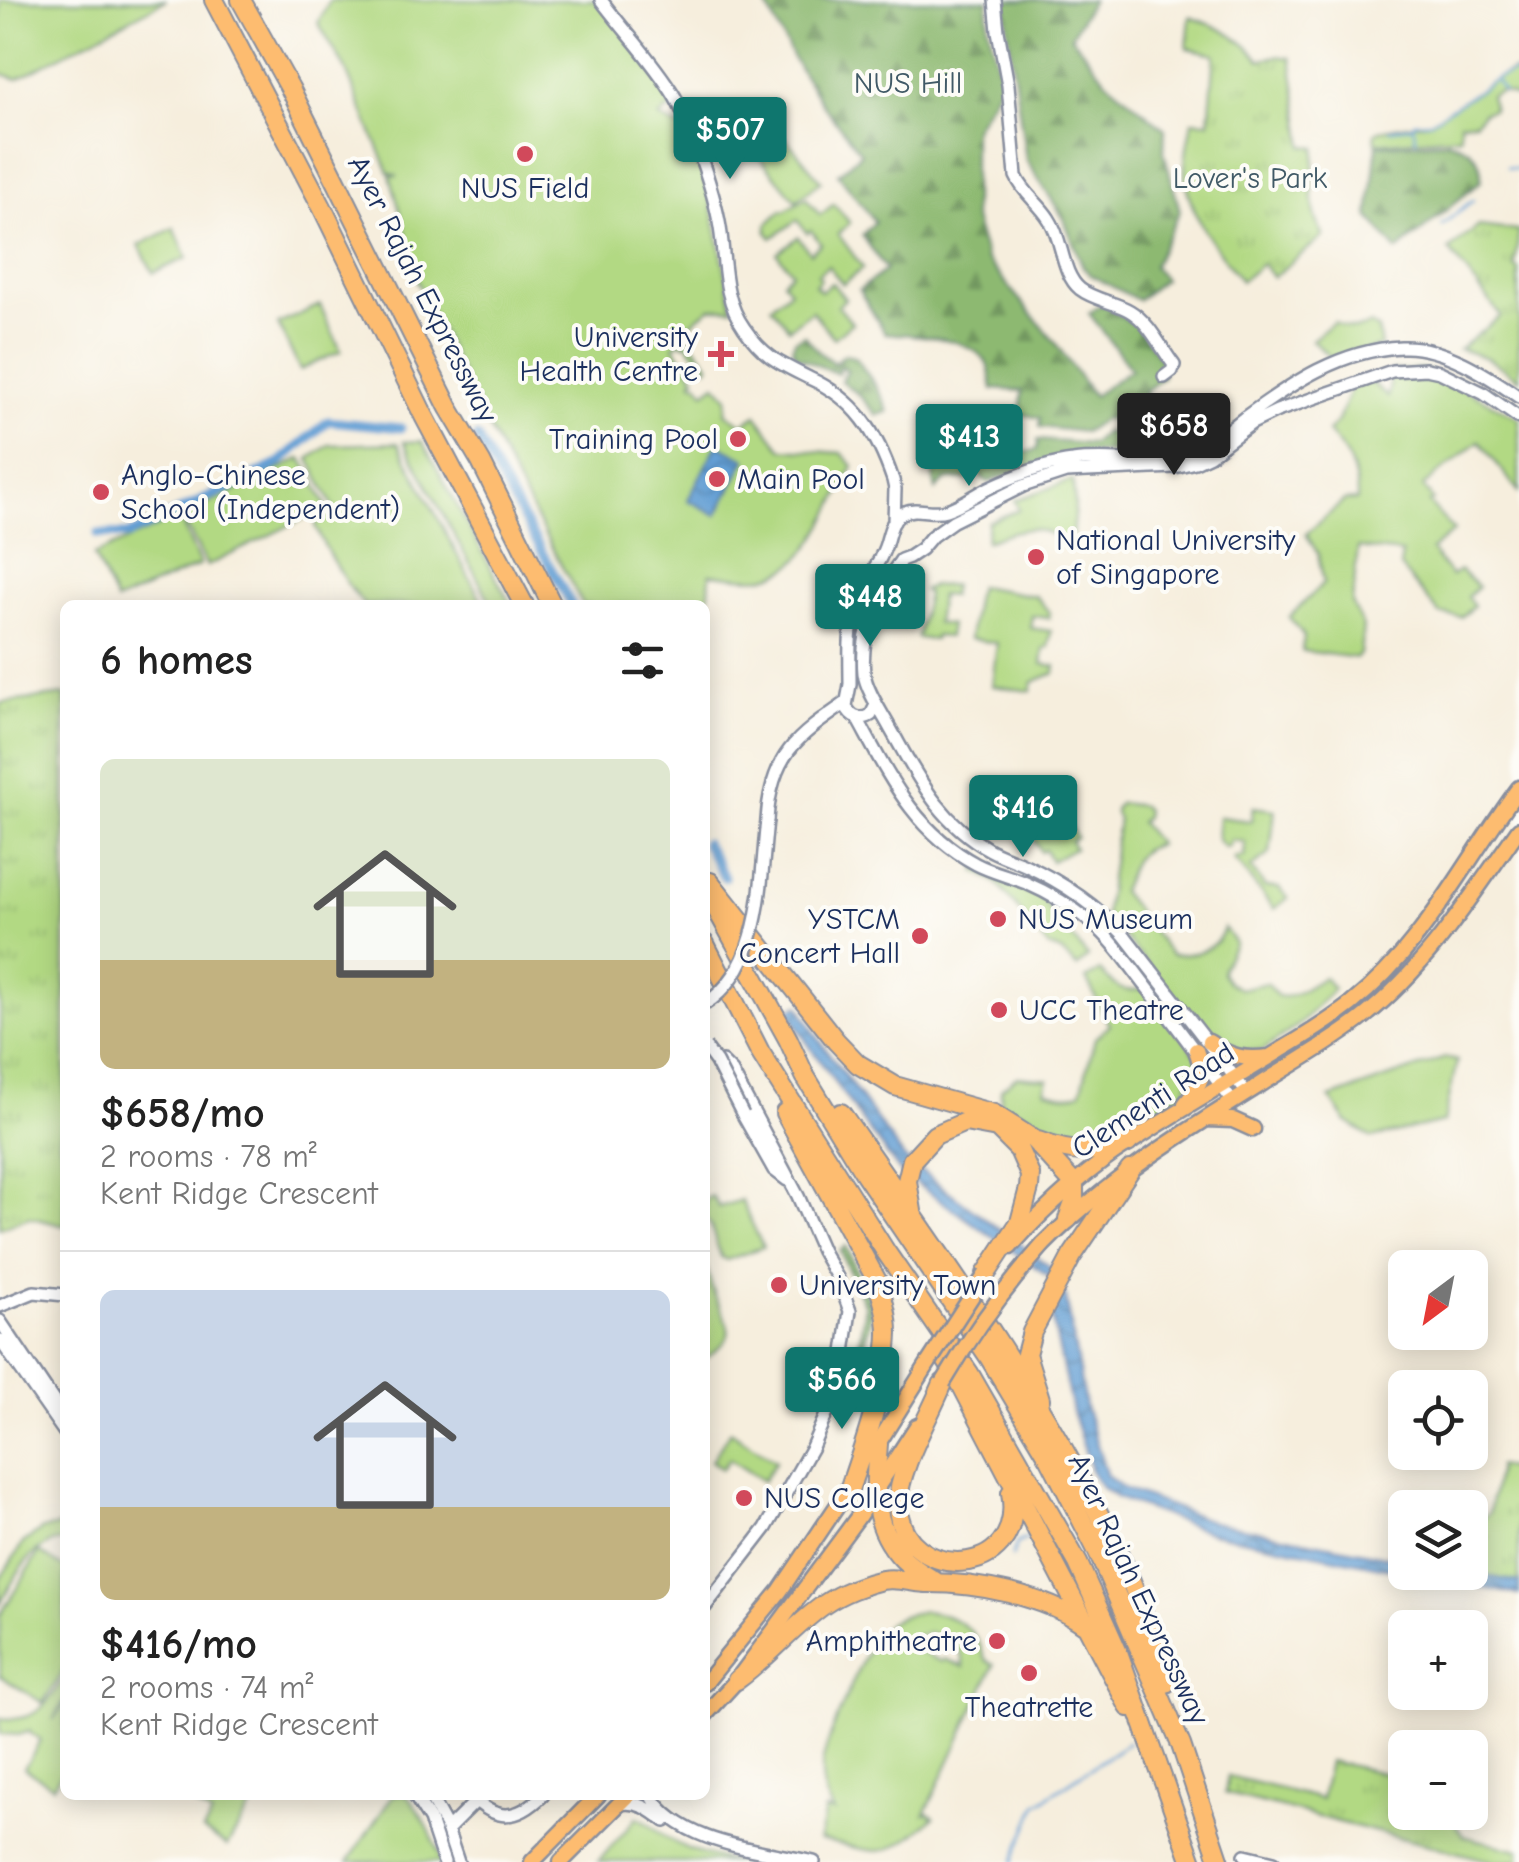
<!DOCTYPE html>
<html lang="en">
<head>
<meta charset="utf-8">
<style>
	:root { --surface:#fff; --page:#f6f6f6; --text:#222; --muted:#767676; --line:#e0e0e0; --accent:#0f766e }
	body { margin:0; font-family:"Comic Neue",sans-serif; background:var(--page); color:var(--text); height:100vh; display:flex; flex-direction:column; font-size:38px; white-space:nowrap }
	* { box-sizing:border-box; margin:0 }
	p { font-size:32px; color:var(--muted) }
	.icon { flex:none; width:55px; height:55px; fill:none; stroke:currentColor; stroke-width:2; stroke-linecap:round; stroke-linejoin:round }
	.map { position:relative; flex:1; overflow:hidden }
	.panel { position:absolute; left:60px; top:600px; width:650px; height:1200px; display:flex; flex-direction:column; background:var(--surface); border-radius:15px; box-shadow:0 5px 25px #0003 }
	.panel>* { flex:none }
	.needle { width:65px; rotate:212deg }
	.buttons { position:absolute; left:1388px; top:1250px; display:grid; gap:20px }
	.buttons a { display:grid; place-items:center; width:100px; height:100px; border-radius:15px; background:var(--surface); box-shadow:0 5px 25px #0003; font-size:50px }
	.price { position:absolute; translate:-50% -85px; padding:0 22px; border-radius:10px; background:var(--accent); color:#fff; font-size:32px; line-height:65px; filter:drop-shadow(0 2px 5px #0008) }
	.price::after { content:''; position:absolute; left:50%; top:60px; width:30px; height:22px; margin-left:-15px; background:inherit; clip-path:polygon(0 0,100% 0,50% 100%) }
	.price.active { background:#222; color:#fff }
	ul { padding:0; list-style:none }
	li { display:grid; align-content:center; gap:20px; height:530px; padding:0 40px }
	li+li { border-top:2px solid var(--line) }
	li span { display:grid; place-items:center; height:310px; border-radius:15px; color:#555 }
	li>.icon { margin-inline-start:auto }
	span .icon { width:180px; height:180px; fill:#fffc; stroke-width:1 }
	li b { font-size:42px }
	h2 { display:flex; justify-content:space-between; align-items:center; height:120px; padding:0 40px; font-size:42px }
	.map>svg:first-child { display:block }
</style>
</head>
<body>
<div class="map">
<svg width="1519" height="1862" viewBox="0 0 1519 1862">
	<defs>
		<pattern id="forest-firs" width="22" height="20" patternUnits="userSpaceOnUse" patternTransform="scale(2.5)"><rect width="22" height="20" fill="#8db971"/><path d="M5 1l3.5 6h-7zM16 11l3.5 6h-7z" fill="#729760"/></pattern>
		<pattern id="park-tufts" width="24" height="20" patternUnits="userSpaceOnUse" patternTransform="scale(2.5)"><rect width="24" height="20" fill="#b2d983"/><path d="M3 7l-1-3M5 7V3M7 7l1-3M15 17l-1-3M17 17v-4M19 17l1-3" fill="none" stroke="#98bb74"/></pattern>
		<pattern id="water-waves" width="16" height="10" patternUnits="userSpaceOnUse" patternTransform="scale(2.5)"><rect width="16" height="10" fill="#639fd4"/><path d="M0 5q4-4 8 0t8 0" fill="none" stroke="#5182af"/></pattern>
	</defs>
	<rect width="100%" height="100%" fill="#fdfcf7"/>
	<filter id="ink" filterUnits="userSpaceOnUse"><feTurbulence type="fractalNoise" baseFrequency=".01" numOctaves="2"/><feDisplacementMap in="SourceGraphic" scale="20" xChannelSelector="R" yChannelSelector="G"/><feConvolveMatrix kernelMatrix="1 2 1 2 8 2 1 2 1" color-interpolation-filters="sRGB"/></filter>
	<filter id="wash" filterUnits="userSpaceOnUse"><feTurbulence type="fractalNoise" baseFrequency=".0048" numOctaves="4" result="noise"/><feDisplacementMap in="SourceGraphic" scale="40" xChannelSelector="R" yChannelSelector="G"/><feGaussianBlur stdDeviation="2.25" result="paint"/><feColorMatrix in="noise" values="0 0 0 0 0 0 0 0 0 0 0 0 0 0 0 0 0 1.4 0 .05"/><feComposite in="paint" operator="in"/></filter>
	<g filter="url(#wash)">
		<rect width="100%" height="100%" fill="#f6eedd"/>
		<path fill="#b2d983" stroke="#668470" stroke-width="2.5" fill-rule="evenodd" d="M0,0H166L17,79L0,73Z
			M330,0H601L679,105L667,110L659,118L690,133L704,168L733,308H710L683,330L710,365L707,368L686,342L684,344L681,341L674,346L696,377L692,381L694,383L697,382L705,392L716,384L728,397L726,413L743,424L756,415L782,449L842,453L853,466C833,504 812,569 765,577C748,580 727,575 710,574L708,609L705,611V605H583C521,493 462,379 409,263L411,252L390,175L398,176L389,173L344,66L318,23Z
			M1513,71H1519V97L1501,91L1490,95L1493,109L1484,112L1475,122H1460V136L1376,143L1375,133L1379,130L1431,121L1499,77Z
			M767,116L821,181L796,201L742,136Z
			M806,198L820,215L834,204L850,223L838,234L863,268L843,284L828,266L818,274L821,279L815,285L821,291L832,283L845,299L838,306L852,323L834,338L812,311L789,328L771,306L790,290L783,281L792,272L777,253L798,237L810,253L821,244L811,230L807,233L797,220L772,238L767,232V224L782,210L784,211Z
			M174,228L187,258L153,273L139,245Z
			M320,305L341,351L300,370L278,324Z
			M1334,322C1347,330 1357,332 1370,324L1378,329L1381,346L1334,361L1312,340Z
			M1426,369L1519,418V492L1479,441L1423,486L1433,500L1429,503L1454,531L1431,550L1451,576L1460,570L1478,587L1467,597L1474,606L1461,617L1440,614L1400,567L1402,553L1358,548L1352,603L1363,627L1360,654L1357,658L1302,651L1304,636L1289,617L1324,583L1318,554L1306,534L1344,501L1357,500C1358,471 1347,453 1328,432L1338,421L1352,386L1369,380L1388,397L1392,371Z
			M422,441L511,605H492L404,442Z
			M398,443L484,605H364C343,581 328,555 315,526L319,519L334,508L309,459L329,445Z
			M302,458L327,507L207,566L182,517Z
			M1073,480L1075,507L1071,546C1035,522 1025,527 986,541L988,522L1019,510L1015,500Z
			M179,517L200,565L116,602L94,555Z
			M953,585L951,596L940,595L936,623L950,625L948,637L935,636L934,640L917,638L927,594L923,590L932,586Z
			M979,586L1035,596L1050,613L1049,618L1032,616L1030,628L1051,631L1048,648H1044L1042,664L1056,666L1055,673L1033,682L1031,691L992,686L997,643L969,639L975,599Z
			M1120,803L1142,806L1146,810L1145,818L1140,822L1158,844C1130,852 1132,869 1121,891L1171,955C1193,955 1216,952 1224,928L1235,943L1223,967L1222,973L1229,983L1240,989L1266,983C1269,986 1275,994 1278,996C1290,1001 1313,983 1324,977L1333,989L1300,1024L1262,1051L1221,1050L1105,915L1118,819C1113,812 1114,809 1120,803Z
			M1253,807L1275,810L1270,853L1251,868L1265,887L1279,888L1288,898L1274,909L1234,859L1237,857H1244L1245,842L1231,840L1230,846L1224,847L1217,839L1219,817L1251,821Z
			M1052,810L1059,821L1066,818L1076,837L1070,841L1074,848L1051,861L1045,850L1041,852L1028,830L1038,824L1035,819Z
			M978,865L1047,899L1046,904L1050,911L1088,957L1077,967L1061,952L1049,947L997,883L976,871Z
			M1100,971C1116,988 1123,995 1147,987L1200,1060L1193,1067L1186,1091L1112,1134L1076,1137L1001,1104V1089L1017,1076L1048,1079L1045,1090C1058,1094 1069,1098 1081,1092L1095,1038L1110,1025C1099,1011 1096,994 1086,979Z
			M1445,1058L1457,1061L1444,1122L1372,1138L1346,1121L1330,1098Z
			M712,1196L719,1207L741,1200L763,1247L727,1260L721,1257L710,1224L705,1218V1199Z
			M730,1431L776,1461L763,1481L729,1459L722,1469L711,1461Z
			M65,1525V1541C29,1543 16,1577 0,1604V1579L23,1543L43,1529Z
			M39,1552L65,1569V1668L43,1703L0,1676V1615Z
			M924,1611C947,1614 969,1622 980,1645C984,1656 983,1660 994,1665L925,1814L928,1813L934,1817C920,1829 897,1851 877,1851C858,1850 838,1843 819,1840L825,1810L834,1812C825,1798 821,1783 822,1767C823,1746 867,1644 881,1630C894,1617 907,1614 924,1611ZM929,1633C950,1637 961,1646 964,1667L944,1659L942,1662L901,1643L902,1640Z
			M65,1676V1700L53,1720L65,1703V1767L53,1786L24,1768L41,1740L30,1733V1731L18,1735L0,1734V1718C37,1723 47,1704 65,1676Z
			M259,1795L227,1846L203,1831L212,1816L194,1805V1795Z
			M393,1795H406C424,1815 433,1837 442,1862H348Z
			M637,1817C649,1821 655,1829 665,1836C686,1852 712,1857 738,1862H598Z"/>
		<path fill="url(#forest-firs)" stroke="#547468" stroke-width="2.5" d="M764,0H988V26L1002,82L973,130V216L986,259L1054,341L1093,396L1131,369L1089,313L1102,304L1135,325L1164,363L1162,377L1144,393L1147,398L1138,404L1146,413L1136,422L1104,419L1084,432L1040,427V418L1021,414L1022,391L993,389C991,379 990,366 984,359C963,335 915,336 885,333L859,290L886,270L862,235L875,222L838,174L861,153L821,103L793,58Z
			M1005,0H1092L1071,36L1108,82L1165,129L1164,152L1180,211L1153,266L1164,279L1138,300L1090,275L1083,267L1063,217L1026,160L1008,32Z
			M1448,141C1470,146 1483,158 1481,181L1397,251L1369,216L1377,145Z
			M804,335L820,353L834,363L845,354L856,358C868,376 882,391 888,412L877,415L858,394L841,381L848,370L839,367L838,374L796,356L792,348L795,340Z
			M1150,425L1165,447L1180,438L1188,440L1205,426L1214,436C1165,465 1128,447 1078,454C1047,459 1018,471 989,482L981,477L967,449C990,447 1015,459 1037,449L1038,440L1092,444L1105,432L1132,434Z
			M955,448L971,479L945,480L936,490L928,450Z
			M846,1246L872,1306L853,1415L847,1414L865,1306L840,1251Z"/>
		<path fill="url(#park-tufts)" stroke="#668470" stroke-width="2.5" d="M1190,17C1216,25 1243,38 1260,60L1277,56L1291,58L1304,146L1316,147C1313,178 1307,209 1324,236L1273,277L1262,264L1241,281C1217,249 1190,218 1185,177C1183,159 1189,138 1192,121L1209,122L1215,54L1187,48Z
			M1479,226L1519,231L1515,268L1519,269V379L1487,358L1459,349L1501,316L1449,250Z
			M65,695V1110L59,1141L65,1166V1226L29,1217L0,1228V703Z
			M705,1263C708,1274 711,1285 715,1296C728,1328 741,1335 705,1358Z
			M1498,1466L1519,1470V1582L1469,1573L1470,1527L1489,1513Z
			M1329,1761L1405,1778V1812L1448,1813L1463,1836L1519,1850V1862H1495L1225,1793L1228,1776L1321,1799Z"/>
		<path fill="url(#water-waves)" stroke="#3f6799" stroke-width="2.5" d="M717,444L746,459L717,515L688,500Z
			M799,1005L815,1034L905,1159L1057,1272L1066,1297L1085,1406L1107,1476L1125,1489L1213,1522L1405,1560V1572L1211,1533L1117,1498L1101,1487L1092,1473L1072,1411L1050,1308V1277L901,1173L864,1124L806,1041L788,1010Z
			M1406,1572L1469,1573L1519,1582V1595Z"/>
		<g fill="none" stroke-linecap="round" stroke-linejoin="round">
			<path stroke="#639fd4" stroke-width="2.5" d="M1496,81L1503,91
				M1413,126L1416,139
				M1390,130L1413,126L1414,122L1431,121L1499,77L1519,71
				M1507,167L1519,169
				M1442,225L1473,200
				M1012,1556L1017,1543L1030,1537
				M1013,1862L1037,1804L1128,1743"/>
			<path stroke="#639fd4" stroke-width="9" d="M477,437L572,605
				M98,534L129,535L278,464L328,421L401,428
				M705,843L724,877"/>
		</g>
	</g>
	<g filter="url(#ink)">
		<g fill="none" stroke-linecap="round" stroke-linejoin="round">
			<defs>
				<path id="minor" d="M601,0C625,32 654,62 675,97C687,118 696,144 704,167C711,188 718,211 721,234C725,267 724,300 744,328C764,357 779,363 809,378C856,399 877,433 893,480L895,489L894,522
					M995,0L998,31L1008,85L1016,176C1024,194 1039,203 1049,219C1063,239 1061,273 1080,289C1094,300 1115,302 1130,311C1149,322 1161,348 1174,365L1172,371L1164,377
					M876,705L871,715C861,721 851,718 846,706C847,699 849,692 850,684C850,659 848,633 855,608C861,586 877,569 885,547C889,536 890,521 901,514C914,505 931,515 946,510C963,505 977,493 993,486C1017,475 1047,464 1073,461C1109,456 1153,466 1187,455C1209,447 1226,432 1244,418C1292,383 1340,350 1401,347C1442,345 1487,375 1519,397
					M857,718C889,776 914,831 976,864C991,872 1009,876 1026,883C1049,893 1071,906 1091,922C1113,940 1129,964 1146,986C1175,1024 1204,1063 1233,1102
					M767,820C771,754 797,737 846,703
					M1247,1093L1124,935C1096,905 1062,882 1025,865C1014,860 1001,856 990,850C938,821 918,777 890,728C882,713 866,690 864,673C860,632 878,592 901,560L909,557L921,549L932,536L953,521L1023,486L1066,472L1175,467L1195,462L1210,455L1252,423L1277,411L1392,371L1426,369L1440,372L1483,393L1519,418
					M743,1115L774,1170L787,1180
					M0,1306L34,1292L65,1295
					M0,1321L65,1418
					M0,1340L65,1433
					M705,1607L766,1528L812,1447L832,1401L842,1366L850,1311L838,1279L822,1251L798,1196L732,1072L722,1062
					M414,1795L430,1820L444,1862
					M429,1795L446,1826L458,1862
					M470,1795C496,1822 517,1821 543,1795
					M651,1795C680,1845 763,1850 814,1862
					M619,1804C638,1800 651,1810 665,1821
					M447,1830L476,1801
					M1245,1855L1274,1862"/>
				<path id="major" d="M1209,1042C1231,1057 1243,1060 1269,1057
					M1185,1104C1203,1083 1205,1075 1196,1050
					M1206,1119L1233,1120L1253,1129
					M1043,1245C1107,1180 1186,1131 1263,1083C1297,1061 1333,1042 1365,1016C1428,966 1472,895 1519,829
					M1010,1247C1045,1208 1086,1170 1131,1142C1180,1110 1231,1081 1281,1050C1305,1036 1329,1021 1351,1004C1425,945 1464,862 1519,788
					M874,1450L929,1362
					M705,1683L780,1591L854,1481
					M705,1715L737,1680L858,1517L917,1426
					M532,1862L598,1795
					M561,1862L628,1795"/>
				<path id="highway" d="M214,0L322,207L424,416L524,605
					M241,0L290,88L449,408L481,462L552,605
					M710,882L836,1041L858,1064L895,1086L994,1114L1033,1139L1074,1184V1203L1068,1219
					M705,888L788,1039L805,1076L865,1174L989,1357L1050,1459L1098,1552L1181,1745L1220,1862
					M705,944L760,1052L886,1252L969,1373L1078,1563L1119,1655L1192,1862
					M785,1113L876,1279C882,1296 888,1314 888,1333C887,1379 865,1443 850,1487
					M841,1113C943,1258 1049,1405 1125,1567C1142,1604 1153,1644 1166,1683
					M1038,1141C1076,1155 1089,1153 1128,1143
					M912,1211L907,1181L912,1160L935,1135L965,1122L997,1128L1019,1150L1030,1175L1029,1188L1020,1222L986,1274
					M943,1355L961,1384L1129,1707
					M943,1383C930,1416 897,1470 898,1506C901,1583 1027,1582 1011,1493
					M1040,1399L1026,1354L1032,1332L1072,1256L1130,1170
					M878,1444C875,1487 870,1525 903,1559C912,1568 925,1575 936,1582
					M737,1680C769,1657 793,1626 825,1604C841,1593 864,1584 882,1580C898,1577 913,1583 929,1583C977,1583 1045,1596 1084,1624"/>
			</defs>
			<use href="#minor" stroke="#888e9e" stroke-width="16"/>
			<use href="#major" stroke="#888e9e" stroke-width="19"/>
			<use href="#highway" stroke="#888e9e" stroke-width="22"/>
			<use href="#minor" stroke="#fff" stroke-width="11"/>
			<use href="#major" stroke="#fdbc70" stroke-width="14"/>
			<use href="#highway" stroke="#fdbc70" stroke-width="18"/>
			<defs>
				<path id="minor-bridge" d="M705,1004C763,967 760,881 767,820
					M705,1047L716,1062L743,1115"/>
				<path id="major-bridge" d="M929,1362L986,1274
					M943,1383C972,1333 1005,1288 1043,1245"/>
			</defs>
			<use href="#minor-bridge" stroke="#888e9e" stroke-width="16" stroke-linecap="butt"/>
			<use href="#major-bridge" stroke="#888e9e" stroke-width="19" stroke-linecap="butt"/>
			<use href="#minor-bridge" stroke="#fff" stroke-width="11"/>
			<use href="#major-bridge" stroke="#fdbc70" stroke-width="14"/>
		</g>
	</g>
	<g fill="#d1495b" stroke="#fdfcf7" stroke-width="4">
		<circle cx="525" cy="154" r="10"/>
		<path d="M716 339h10v10h10v10h-10v10h-10v-10h-10v-10h10z"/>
		<circle cx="738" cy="439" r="10"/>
		<circle cx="717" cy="479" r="10"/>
		<circle cx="101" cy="492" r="10"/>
		<circle cx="1036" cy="557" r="10"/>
		<circle cx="998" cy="919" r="10"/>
		<circle cx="920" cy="936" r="10"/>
		<circle cx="999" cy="1010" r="10"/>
		<circle cx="779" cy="1285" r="10"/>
		<circle cx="744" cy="1498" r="10"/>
		<circle cx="997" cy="1641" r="10"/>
		<circle cx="1029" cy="1673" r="10"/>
	</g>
	<g text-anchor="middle" stroke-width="8" stroke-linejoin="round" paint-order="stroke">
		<g font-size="30" fill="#415a67" stroke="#fdfcf7">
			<text x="908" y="93">NUS Hill</text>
			<text x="1250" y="188">Lover's Park</text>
		</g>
		<g font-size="30" fill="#1b2f5e" stroke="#fdfcf7" text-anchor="start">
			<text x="525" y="198" text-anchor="middle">NUS Field</text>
			<text x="698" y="347" text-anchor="end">University<tspan x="698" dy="34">Health Centre</tspan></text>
			<text x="718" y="449" text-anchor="end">Training Pool</text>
			<text x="121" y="485">Anglo-Chinese<tspan x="121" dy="34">School (Independent)</tspan></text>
			<text x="737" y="489">Main Pool</text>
			<text x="1056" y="550">National University<tspan x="1056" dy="34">of Singapore</tspan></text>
			<text x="900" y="929" text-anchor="end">YSTCM<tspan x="900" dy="34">Concert Hall</tspan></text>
			<text x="1018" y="929">NUS Museum</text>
			<text x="1019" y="1020">UCC Theatre</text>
			<text x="799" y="1295">University Town</text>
			<text x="764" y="1508">NUS College</text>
			<text x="977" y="1651" text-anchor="end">Amphitheatre</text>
			<text x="1029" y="1717" text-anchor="middle">Theatrette</text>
		</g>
		<g font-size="30" fill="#1b2f5e" stroke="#fdfcf7">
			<text transform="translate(423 289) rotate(63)" y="10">Ayer Rajah Expressway</text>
			<text transform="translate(1153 1100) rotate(-33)" y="10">Clementi Road</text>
			<text transform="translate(1139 1589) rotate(65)" y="10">Ayer Rajah Expressway</text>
		</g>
	</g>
</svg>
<div class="buttons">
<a><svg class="needle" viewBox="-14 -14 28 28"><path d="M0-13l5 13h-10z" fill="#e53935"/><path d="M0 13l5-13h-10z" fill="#767676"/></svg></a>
<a><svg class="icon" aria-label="locate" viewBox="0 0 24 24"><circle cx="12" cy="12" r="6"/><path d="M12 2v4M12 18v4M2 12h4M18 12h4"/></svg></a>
<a><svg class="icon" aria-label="layers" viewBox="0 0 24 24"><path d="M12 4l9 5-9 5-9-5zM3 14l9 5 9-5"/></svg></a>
<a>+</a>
<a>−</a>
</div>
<b class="price" style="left:730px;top:182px">$507</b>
<b class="price active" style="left:1174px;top:478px">$658</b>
<b class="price" style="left:969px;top:489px">$413</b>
<b class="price" style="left:870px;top:649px">$448</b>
<b class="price" style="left:1023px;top:860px">$416</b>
<b class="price" style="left:842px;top:1432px">$566</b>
<section class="panel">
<h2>6 homes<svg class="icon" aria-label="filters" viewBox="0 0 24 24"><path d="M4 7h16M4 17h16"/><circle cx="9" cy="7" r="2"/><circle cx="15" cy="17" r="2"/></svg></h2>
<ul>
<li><span style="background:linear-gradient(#dfe7d0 65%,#c2b280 0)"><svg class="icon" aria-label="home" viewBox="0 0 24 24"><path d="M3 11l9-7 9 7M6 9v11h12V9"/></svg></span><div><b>$658/mo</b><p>2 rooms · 78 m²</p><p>Kent Ridge Crescent</p></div></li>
<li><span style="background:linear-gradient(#c9d6e8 70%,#c2b280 0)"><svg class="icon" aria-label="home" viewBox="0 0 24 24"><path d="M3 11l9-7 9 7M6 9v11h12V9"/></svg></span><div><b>$416/mo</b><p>2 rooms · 74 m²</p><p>Kent Ridge Crescent</p></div></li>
</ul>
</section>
</div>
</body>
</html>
